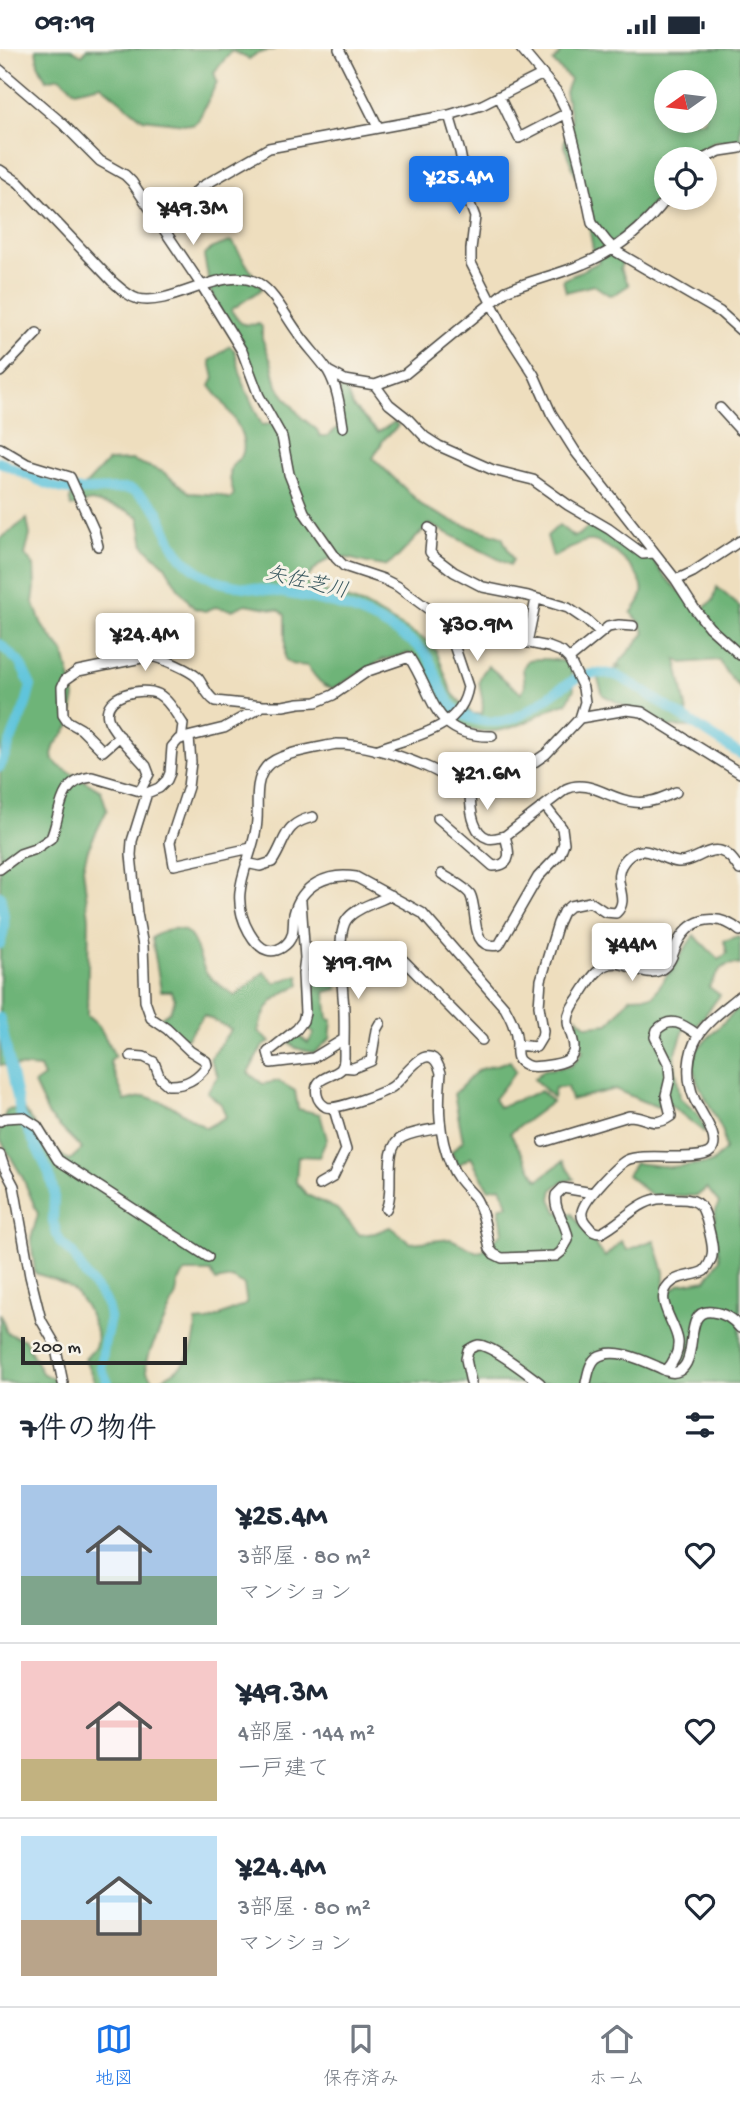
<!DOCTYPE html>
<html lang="ja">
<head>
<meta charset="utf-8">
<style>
	:root { --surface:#fff; --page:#f6f6f7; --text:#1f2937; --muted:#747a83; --line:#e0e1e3; --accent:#1a73e8 }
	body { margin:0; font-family:"Gochi Hand","Klee One",sans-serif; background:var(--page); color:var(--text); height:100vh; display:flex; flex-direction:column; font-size:26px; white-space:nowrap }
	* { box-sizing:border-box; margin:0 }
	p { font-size:23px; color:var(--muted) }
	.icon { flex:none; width:38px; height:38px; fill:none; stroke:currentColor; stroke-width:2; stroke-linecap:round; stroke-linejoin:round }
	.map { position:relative; height:1334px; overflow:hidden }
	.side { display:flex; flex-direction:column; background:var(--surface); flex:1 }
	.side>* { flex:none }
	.needle { width:46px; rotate:256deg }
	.buttons { position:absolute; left:654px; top:21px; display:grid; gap:14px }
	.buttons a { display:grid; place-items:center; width:63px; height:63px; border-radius:50%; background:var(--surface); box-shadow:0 4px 10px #0003; font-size:35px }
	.scale { position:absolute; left:21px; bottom:18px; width:166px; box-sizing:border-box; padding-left:7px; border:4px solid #2b2b2b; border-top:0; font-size:19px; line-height:24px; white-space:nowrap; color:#2b2b2b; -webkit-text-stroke:5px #f7f3e8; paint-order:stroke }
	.price { position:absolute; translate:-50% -60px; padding:0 16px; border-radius:7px; background:#fff; color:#222; font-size:23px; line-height:46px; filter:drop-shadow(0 2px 4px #0008) }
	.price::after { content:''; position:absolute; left:50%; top:42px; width:21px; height:16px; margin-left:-10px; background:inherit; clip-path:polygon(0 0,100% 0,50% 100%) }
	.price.on { background:var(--accent); color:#fff }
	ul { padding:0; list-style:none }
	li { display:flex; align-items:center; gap:21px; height:175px; padding:0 21px }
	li+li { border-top:2px solid var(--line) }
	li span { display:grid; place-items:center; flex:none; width:196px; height:140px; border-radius:0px; color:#555 }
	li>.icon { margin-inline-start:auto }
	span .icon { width:84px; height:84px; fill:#fffc; stroke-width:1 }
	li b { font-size:30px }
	h2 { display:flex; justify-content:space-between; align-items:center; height:84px; padding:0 21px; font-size:30px }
	.status { display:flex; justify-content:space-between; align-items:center; height:49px; padding:0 35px; background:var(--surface); direction:ltr }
	.status svg { height:19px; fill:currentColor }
	.tabs { display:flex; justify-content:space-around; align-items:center; height:98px; border-top:2px solid var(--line); background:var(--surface); font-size:19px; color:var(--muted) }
	.tabs a { display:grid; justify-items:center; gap:4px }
	.tabs .on { color:var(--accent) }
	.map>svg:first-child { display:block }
</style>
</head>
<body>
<div class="status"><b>09:19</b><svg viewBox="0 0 49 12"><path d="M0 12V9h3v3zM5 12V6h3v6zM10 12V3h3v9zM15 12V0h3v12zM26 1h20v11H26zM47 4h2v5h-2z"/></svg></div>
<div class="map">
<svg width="740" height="1334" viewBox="0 0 740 1334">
	<rect width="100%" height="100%" fill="#f7f3e8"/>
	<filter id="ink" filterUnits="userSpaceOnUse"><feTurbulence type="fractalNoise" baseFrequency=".0143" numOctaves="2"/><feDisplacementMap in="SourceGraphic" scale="14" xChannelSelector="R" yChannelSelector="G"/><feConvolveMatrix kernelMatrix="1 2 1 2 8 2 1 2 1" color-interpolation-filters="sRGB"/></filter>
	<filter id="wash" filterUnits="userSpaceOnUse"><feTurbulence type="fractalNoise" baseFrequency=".00686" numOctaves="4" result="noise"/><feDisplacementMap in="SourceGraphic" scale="28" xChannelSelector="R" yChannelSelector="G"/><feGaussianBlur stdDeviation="1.57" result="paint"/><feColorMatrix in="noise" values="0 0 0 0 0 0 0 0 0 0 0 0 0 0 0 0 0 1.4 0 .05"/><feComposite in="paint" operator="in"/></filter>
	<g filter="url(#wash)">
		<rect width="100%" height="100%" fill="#eedebe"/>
		<path fill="#6eb478" stroke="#4c7052" stroke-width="2" fill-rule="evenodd" d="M36,0H71L82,6L87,0H275L256,5L249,10L232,2L214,23L217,33L198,72L193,76L143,70L101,36L75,42L60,28L46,31L38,15Z
			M564,0H740V96L716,92L693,106L677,104L670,110H667V114L656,124L660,148L615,192L602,199L610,206L623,211L620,220L629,236L615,245L609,246L594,236L566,243L563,231L599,213L593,200L583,145L564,97L566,84L572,73L565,43L570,30L553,13ZM667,33H705V72H667Z
			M232,192L262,240L231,261C241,276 240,277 259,275L262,278V289L272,315L277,337L301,368L317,381L320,387H327L339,378L340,339L344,337L353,358L378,383L395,373L398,377L384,390L373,409L425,459L455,473L502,488L513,511L510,516L429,475L398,508L385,517C345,513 334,493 306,531L310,538L364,556L429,593L428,598L436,601L452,644L472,665H482C487,642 470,637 488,617L521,644L525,637L523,619L528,611C543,609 555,610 570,614L574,640L567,654C552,657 542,665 528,672C458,705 440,656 409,604L382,611L334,639C320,637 315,627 307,617L291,615L285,610V566L279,561L246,555L232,561L215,558L205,562L194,559L178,539L165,517L144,497L139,468L126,461L91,452L71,458L70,449L82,440L108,412L132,411L163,423L190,444L219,446L230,450L234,446C231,435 227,424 234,414C237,411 241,409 242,406C251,385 222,352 210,337L214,329L210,312L230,297L235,302L243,335L262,376L271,375L276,370L211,244L204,207L212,199Z
			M27,470L30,486L25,506L34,517L35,538L33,553L43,578L64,604L75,648L69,678L55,696L52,705L53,711L59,717L101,742L107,761L88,800L83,819L89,869L87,967L99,977L115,1007L110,1013L125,1052L145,1047L170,1056L206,1079L226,1068L221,1055L207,1043L218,1027L210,1010L231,980L204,966L186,990L157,971L170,962L175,950L171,942H161L152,889C159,884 163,881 172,880C199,877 196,912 208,926C215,934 226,940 235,947L264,923L275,934L298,926L300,936C275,946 265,956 258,982L270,993L262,998L248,1024L263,1035L278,1032L295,1042L298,1060L320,1065L327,1090L319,1108L298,1107L296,1133L307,1146L337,1160L360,1186L375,1184L390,1178L411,1194L451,1190L477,1203L482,1202L503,1183L499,1159L508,1156L501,1138L488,1140L471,1108L458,1116L451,1103L463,1092L454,1045L478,1021L510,1012L516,1022L494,1050L499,1058L541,1042L552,1053L510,1084L538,1131L563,1112L574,1130L562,1133L553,1140L551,1150L557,1163L572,1165L605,1208L621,1192L627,1201L654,1191L664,1223V1237L672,1241L680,1235L706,1231L720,1210C717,1194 710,1168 719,1154L707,1139L697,1147L651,1146L627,1126L635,1114L671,1118L712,1114L725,1101L723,1083L697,1032L692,1015L698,999L740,957V1334H95L85,1310C88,1306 93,1302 95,1298C102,1280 81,1245 66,1236C57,1231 45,1228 35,1224L31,1190L38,1165L22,1127L0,1090V1078L7,1061L23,1059C37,1080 48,1097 69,1112L82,1100L49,1067L34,1035L44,1028L40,1019L0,1016V682L2,659L0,657V490ZM185,1223H211L216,1232L232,1229L244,1236L247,1255L208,1272L196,1273C196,1305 185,1320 155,1333C147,1326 145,1320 147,1309L176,1246L178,1234Z
			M559,476L574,488L580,485L591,476L641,506L653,510C664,531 684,546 702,560L713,552L717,538L740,558V639L726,623L719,611L682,614L676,610L690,678H666L603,646L597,627L621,618L616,617L645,584L640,573L631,564C635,559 641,552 642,545C647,527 610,494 593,492C579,490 567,504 553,508L547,487Z
			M694,886L719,911L727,904L724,892L738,887L740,891V916C722,912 717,924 709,938L720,946L696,978L686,975L674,1009L680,1049L697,1064L705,1080L704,1083L664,1051L658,1058L642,1052L615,1040L571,1051L567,1038L555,1039L553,1049L534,1030L544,1021L571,1017L583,1003L577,982V968L587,977L609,975L631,948L653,947Z
			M335,915L337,940L325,943L328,970L332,971L330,990L314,1004L296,999L288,993L296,985L308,994L314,985L305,976L308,968V935L316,933L315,920Z
			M0,1264L7,1284L25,1291L42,1324L60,1334H0Z"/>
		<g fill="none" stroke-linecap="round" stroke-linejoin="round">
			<path stroke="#5ec4dc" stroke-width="10" d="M0,413C20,422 41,435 63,440C80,443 99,440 116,440C121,440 127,439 132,441C136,442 141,447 145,449C162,461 163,477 172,494C181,512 201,526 220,533C237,538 255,539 272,542C315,549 355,557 392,580C404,587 422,598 429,610C440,631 444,660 470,669C537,691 556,611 615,626C621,628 628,633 634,636L740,705
				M0,595L20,614L31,637L26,655L0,718
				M0,847C4,864 7,878 0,895
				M0,969L21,1067L49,1124L54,1144L53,1172L57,1186L61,1194L73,1205L86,1227L106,1253L110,1269L104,1296L101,1319L108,1334"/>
		</g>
	</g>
	<g filter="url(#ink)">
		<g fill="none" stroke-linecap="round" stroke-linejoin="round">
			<defs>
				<path id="minor" d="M339,0L378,78
					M521,0L557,43L565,59L580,116L592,174L607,193L617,203L720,263L740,281
					M0,21L63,75L100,112L125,126L132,133L202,237L242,302L259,347L282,388L289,425L304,463L336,509L344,517L383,530L397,537L427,559L465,579L475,583L549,598L562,603L569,610L583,639L585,653L580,669L546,705L492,742C468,746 449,727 427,718C399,706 366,695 336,695C318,699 277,704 266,718C252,735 260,759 256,780C250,817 227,844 249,883C253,890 259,899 267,901C277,904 289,896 292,886C294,880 293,872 294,865C301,836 328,823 356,828L422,864L505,959C511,970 516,980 517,994C517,998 516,1005 518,1009C519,1012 524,1015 526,1016C532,1020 561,1015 567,1011C582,1000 568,985 568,972C568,964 572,958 576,952C583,943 589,930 598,922C619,900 642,933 662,920C672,914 673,902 678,893C692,867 719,864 740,882
					M499,47L519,89L567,64
					M449,66L460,103L470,155L475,168L471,200V214L505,281L534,326L551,364L575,402L676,531L694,559L709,578L740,606
					M703,110L720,102L740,99
					M0,121L18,133L112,232C120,239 128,247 138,250C172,258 225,215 258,234C275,244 286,268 298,284C307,297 319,309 328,322C338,339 340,359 343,378
					M160,176L201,138L269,99L449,66L482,56L543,25
					M328,322L345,331L375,336L405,325L506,242C531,231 558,226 583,215C618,201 645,178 667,149
					M0,323L37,284
					M375,336L389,355L408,370L425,388L439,397L493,421L533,431L568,456L609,480L643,505L653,504
					M720,359L740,381
					M0,399L27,415L70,428L94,481L98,497
					M429,479L432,481L430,503L433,507L454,523L483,538L528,547L568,559L587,572L600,584
					M676,531L693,523L740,492
					M527,594L536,550
					M569,610L608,578L619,576L633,577
					M580,669L627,661L642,663L740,724
					M120,687L103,702L81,680L67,672L63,666L62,638L65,631L78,622L151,607C162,609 190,621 198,629C204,637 206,646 215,652L263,657H283L299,654L316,653L333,646L368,622L409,608C435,647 432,688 492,687
					M189,688L191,713L188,738L170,793L174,816L251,799
					M376,701C411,687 461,682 468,638L445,569
					M470,741C470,755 471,784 488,789C493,791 500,788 505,787L566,740C589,729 610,751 634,753C649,755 662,749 676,743
					M140,742L149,725L146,717C137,707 111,681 108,669C102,646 142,637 158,645C169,651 176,665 183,675L181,690
					M438,769L493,817C514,817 509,801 505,787
					M246,814L260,817L272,813C287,791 282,775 313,768
					M0,820L20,805L35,800L51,789C62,765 56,732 92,728L147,744L159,739L167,731L170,724L172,698L179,690L224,679L261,658
					M442,825C450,831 464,837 470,845C479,861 468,902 499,896L538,828L560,805L564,794L562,779L545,757
					M391,846C378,853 357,858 348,869C336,882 342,929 343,947C345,965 344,983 344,1001C344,1007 345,1017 340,1021C330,1029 313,1028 317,1046C318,1051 322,1056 326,1058C334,1062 383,1044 392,1038C405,1029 430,984 441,1024C438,1056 438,1086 451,1116C456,1129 465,1137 474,1147C484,1161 486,1184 490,1200L494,1205L502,1209L556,1207L561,1203L568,1191C568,1175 553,1162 556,1146L563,1139L593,1144
					M301,852L305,909L303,925L305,964L303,972L297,980L268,1003L271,1014L313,1009L344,990
					M342,908C364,906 383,902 404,912L482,991
					M517,996L536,998L542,988L543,982L539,957L541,931L558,874L563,863L570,857L590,853L605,863L616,864C633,848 606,830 627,809C644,792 660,811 678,813C694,814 705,799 720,802C729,804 735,813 740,821
					M131,1007L144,1008L154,1013L160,1029L168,1036C184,1037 198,1030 207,1016L206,1012L190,1002L167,980L151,969L145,952L143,897L137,864L131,806L132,792L147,744
					M342,1018L353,1019L371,1012L376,981L380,974
					M0,1072L5,1069L23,1068L37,1077L58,1111L208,1208
					M543,1093L629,1067C647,1067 653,1080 671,1067L666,1046L670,1029L669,1016L655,988L657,981C671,966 684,976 698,986
					M0,1106L4,1118L14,1137L30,1227L41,1271L55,1295L63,1334
					M319,1136L333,1128L346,1101L334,1060
					M386,1160C396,1141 381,1099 403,1088C413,1083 428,1081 440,1079
					M666,1322C673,1314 679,1303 678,1292C676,1273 650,1248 673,1232C682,1226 695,1227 704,1222C716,1209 713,1197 709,1181C704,1160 703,1150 680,1150C672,1150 665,1149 657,1150C636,1154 620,1175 601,1184C594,1184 592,1182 588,1177C584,1173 581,1169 582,1163C584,1150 616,1117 627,1111C644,1103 700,1114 711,1102C722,1090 699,1062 694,1049C686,1030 687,1005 698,987C708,971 726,959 740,947
					M471,1334L466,1310L468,1301C471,1299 474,1297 478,1296C492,1296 528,1325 540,1334
					M586,1334C588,1326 589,1315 596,1309C613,1297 642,1311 658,1318C665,1321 671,1326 679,1322C700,1311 682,1259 712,1263C724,1264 733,1270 740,1279"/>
			</defs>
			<use href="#minor" stroke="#484641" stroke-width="12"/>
			<use href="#minor" stroke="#fff" stroke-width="9"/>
		</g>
	</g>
	<g text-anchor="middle" stroke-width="6" stroke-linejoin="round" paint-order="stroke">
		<g font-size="21" font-style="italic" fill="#3a5960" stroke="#f7f3e8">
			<text transform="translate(307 532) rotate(13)" y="7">矢佐芝川</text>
		</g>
	</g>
</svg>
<div class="buttons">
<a><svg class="needle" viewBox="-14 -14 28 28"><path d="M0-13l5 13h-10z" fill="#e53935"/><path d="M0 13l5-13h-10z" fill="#747a83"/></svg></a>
<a><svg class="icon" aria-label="locate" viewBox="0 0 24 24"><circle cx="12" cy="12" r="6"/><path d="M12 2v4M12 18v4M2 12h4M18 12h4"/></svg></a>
</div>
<div class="scale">200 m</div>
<b class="price on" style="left:459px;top:167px">¥25.4M</b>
<b class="price" style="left:193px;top:198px">¥49.3M</b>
<b class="price" style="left:477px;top:614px">¥30.9M</b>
<b class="price" style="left:145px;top:624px">¥24.4M</b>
<b class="price" style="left:487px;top:763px">¥21.6M</b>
<b class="price" style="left:632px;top:934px">¥44M</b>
<b class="price" style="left:358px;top:952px">¥19.9M</b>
</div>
<section class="side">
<h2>7件の物件<svg class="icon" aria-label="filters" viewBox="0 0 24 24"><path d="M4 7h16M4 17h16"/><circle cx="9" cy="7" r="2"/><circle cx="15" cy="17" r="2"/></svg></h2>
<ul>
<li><span style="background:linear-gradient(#a9c7e8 65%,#7fa58c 0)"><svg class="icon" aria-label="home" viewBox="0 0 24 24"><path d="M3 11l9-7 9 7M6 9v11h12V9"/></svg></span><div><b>¥25.4M</b><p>3部屋 · 80 m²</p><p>マンション</p></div><svg class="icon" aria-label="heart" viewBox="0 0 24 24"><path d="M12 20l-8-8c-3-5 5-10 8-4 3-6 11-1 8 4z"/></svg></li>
<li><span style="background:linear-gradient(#f6c9c9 70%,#c2b280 0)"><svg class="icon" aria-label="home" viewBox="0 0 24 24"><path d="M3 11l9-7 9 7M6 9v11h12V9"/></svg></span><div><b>¥49.3M</b><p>4部屋 · 144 m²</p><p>一戸建て</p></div><svg class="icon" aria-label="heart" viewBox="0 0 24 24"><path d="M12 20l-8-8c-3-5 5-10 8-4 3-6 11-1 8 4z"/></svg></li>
<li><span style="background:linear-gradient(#bfe0f5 60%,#b9a48a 0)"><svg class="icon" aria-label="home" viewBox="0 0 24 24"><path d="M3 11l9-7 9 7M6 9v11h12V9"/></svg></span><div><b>¥24.4M</b><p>3部屋 · 80 m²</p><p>マンション</p></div><svg class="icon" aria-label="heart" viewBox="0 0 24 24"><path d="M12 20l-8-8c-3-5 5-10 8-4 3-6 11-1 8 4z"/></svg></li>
</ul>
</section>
<nav class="tabs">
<a class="on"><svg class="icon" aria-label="map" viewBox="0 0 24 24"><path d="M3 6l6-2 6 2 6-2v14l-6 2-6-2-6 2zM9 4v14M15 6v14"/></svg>地図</a>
<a><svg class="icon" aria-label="saved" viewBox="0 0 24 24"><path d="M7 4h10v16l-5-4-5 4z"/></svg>保存済み</a>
<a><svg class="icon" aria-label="home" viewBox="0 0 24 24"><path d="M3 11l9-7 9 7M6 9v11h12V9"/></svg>ホーム</a>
</nav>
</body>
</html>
